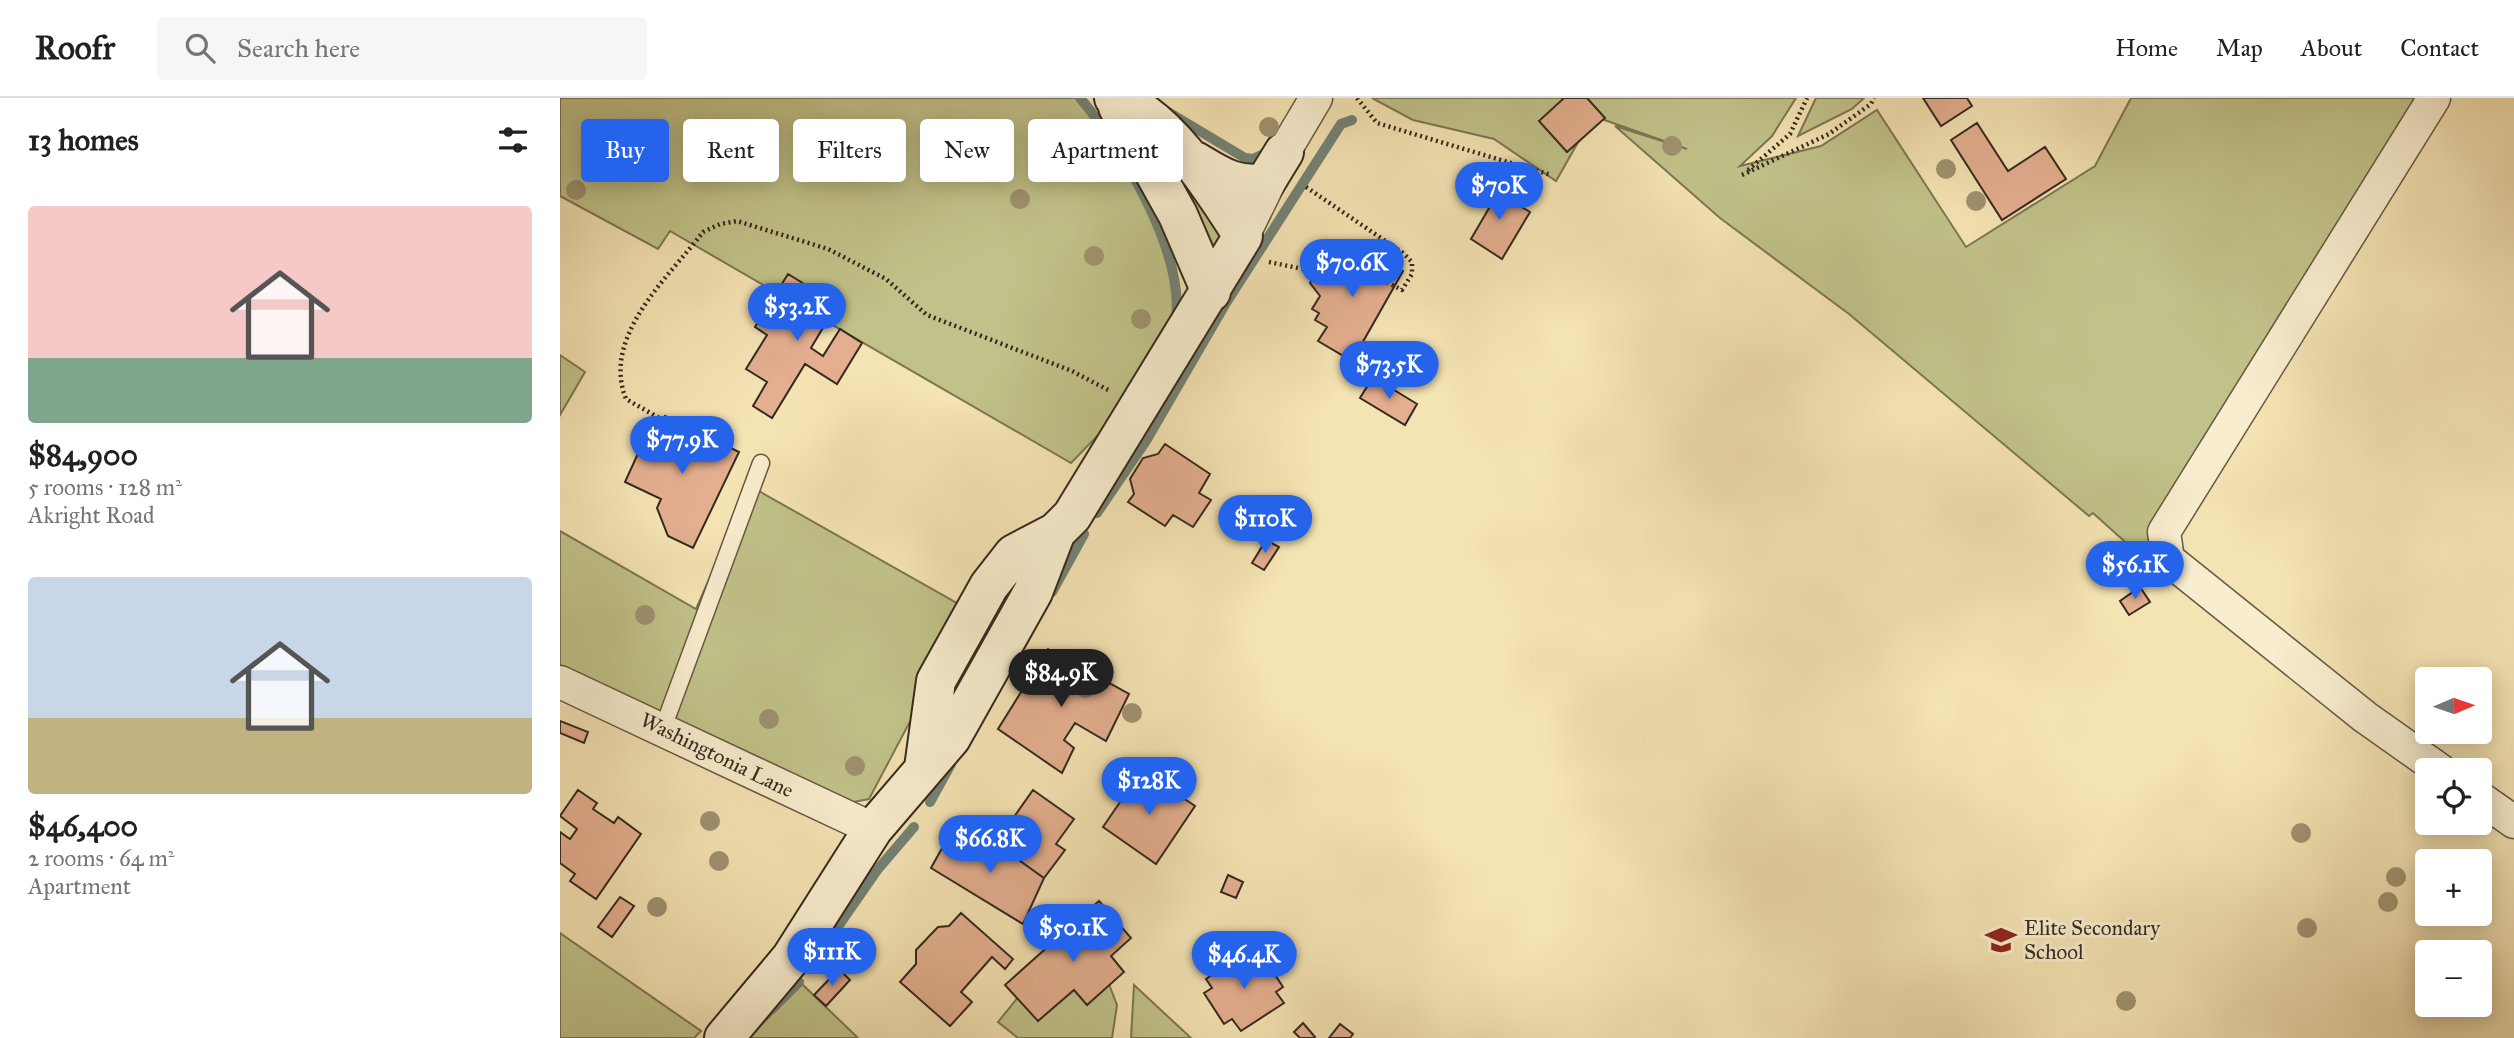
<!DOCTYPE html>
<html lang="en">
<head>
<meta charset="utf-8">
<style>
	:root { --surface:#fff; --page:#f6f6f6; --text:#202124; --muted:#757577; --line:#e0e0e0; --accent:#2563eb }
	body { margin:0; font-family:"IM FELL Great Primer",serif; background:var(--page); color:var(--text); height:100vh; display:flex; flex-direction:column; font-size:26px; white-space:nowrap }
	* { box-sizing:border-box; margin:0 }
	p { font-size:23px; color:var(--muted) }
	.icon { flex:none; width:38px; height:38px; fill:none; stroke:currentColor; stroke-width:2; stroke-linecap:round; stroke-linejoin:round }
	.map { position:relative; flex:1; overflow:hidden }
	.panel { display:flex; flex-direction:column; background:var(--surface); width:560px }
	.panel>* { flex:none }
	.guide { position:absolute; left:21px; top:21px; width:665px; height:63px; display:flex; gap:14px }
	.needle { width:46px; rotate:88deg }
	.buttons { position:absolute; left:1855px; top:569px; display:grid; gap:14px }
	.buttons a { display:grid; place-items:center; width:77px; height:77px; border-radius:7px; background:var(--surface); box-shadow:0 4px 18px #0003; font-size:35px }
	.price { position:absolute; translate:-50% -60px; padding:0 16px; border-radius:24px; background:var(--accent); color:#fff; font-size:23px; line-height:46px; filter:drop-shadow(0 2px 4px #0008) }
	.price::after { content:''; position:absolute; left:50%; top:42px; width:21px; height:16px; margin-left:-10px; background:inherit; clip-path:polygon(0 0,100% 0,50% 100%) }
	.price.on { background:#222; color:#fff }
	ul { padding:0; list-style:none }
	li { display:grid; align-content:center; gap:14px; height:371px; padding:0 28px }
	li span { display:grid; place-items:center; height:217px; border-radius:7px; color:#555 }
	li>.icon { margin-inline-start:auto }
	span .icon { width:126px; height:126px; fill:#fffc; stroke-width:1 }
	li b { font-size:30px }
	h2 { display:flex; justify-content:space-between; align-items:center; height:84px; padding:0 28px; font-size:30px }
	.chip { padding:0 24px; border-radius:7px; background:var(--surface); box-shadow:0 4px 18px #0003; font-size:24px; line-height:63px }
	.chip.on { background:var(--accent); color:#fff }
	header { display:flex; align-items:center; gap:42px; box-sizing:border-box; height:98px; padding:0 35px; background:var(--surface); border-bottom:2px solid var(--line) }
	header strong { font-size:33px }
	nav { display:flex; gap:38px; margin-inline-start:auto; font-size:24px }
	.search { width:490px; height:63px; background:var(--page); display:flex; align-items:center; gap:18px; box-sizing:border-box; padding:0 24px; border-radius:7px; color:var(--muted); font-size:26px }
	main { display:flex; flex:1; min-height:0 }
	.map>svg:first-child { display:block }
</style>
</head>
<body>
<header>
<strong>Roofr</strong>
<div class="search"><svg class="icon" aria-label="search" viewBox="0 0 24 24"><circle cx="10" cy="10" r="6"/><path d="M15 15l6 6"/></svg>Search here</div>
<nav><a>Home</a><a>Map</a><a>About</a><a>Contact</a></nav>
</header>
<main>
<section class="panel">
<h2>13 homes<svg class="icon" aria-label="filters" viewBox="0 0 24 24"><path d="M4 7h16M4 17h16"/><circle cx="9" cy="7" r="2"/><circle cx="15" cy="17" r="2"/></svg></h2>
<ul>
<li><span style="background:linear-gradient(#f6c9c9 70%,#7fa58c 0)"><svg class="icon" aria-label="home" viewBox="0 0 24 24"><path d="M3 11l9-7 9 7M6 9v11h12V9"/></svg></span><div><b>$84,900</b><p>5 rooms · 128 m²</p><p>Akright Road</p></div></li>
<li><span style="background:linear-gradient(#c9d6e8 65%,#c2b280 0)"><svg class="icon" aria-label="home" viewBox="0 0 24 24"><path d="M3 11l9-7 9 7M6 9v11h12V9"/></svg></span><div><b>$46,400</b><p>2 rooms · 64 m²</p><p>Apartment</p></div></li>
</ul>
</section>
<div class="map">
<svg width="1954" height="940" viewBox="0 0 1954 940">
	<rect width="100%" height="100%" fill="#f4e3b3"/>
	<filter id="stains"><feTurbulence type="fractalNoise" baseFrequency=".00286" numOctaves="4"/><feColorMatrix values="0 0 0 0 .2 0 0 0 0 .09 0 0 0 0 .02 0 0 0 .5 -.17"/></filter>
	<radialGradient id="worn" r=".72"><stop offset=".6" stop-color="#630" stop-opacity="0"/><stop offset="1" stop-color="#630" stop-opacity=".3"/></radialGradient>
	<path fill="#c1c289" stroke="#7c7654" stroke-width="2" d="M0,0H519L594,109L614,180L619,214L549,326L511,365L110,133L98,151L0,98Z
		M812,0H1236L1212,38L1180,68L1261,48L1317,12L1406,149L1535,68L1571,0H1863L1713,229L1633,367L1617,385L1583,460L1533,415L1529,418L1289,216L1160,120L1055,28L1127,51L1033,18L996,83L934,41L853,22Z
		M1256,0H1304L1292,11L1238,38Z
		M603,61L625,83L661,137L652,154Z
		M0,257L25,274L0,317Z
		M190,388L409,512L309,701L288,705L0,574V433L136,511Z
		M0,835L141,933L134,940H0Z
		M480,872L549,886L557,907L552,940H458L438,924Z
		M242,886L298,940H188Z
		M574,887L631,940H571Z"/>
	<g fill="none" stroke-linecap="round" stroke-linejoin="round">
		<path stroke="#738274" stroke-width="10" d="M520,0C562,49 624,154 616,220
			M608,14L685,60L693,61L708,54
			M537,415L586,343L666,205L781,26L792,22
			M492,494L524,436
			M370,704L391,666
			M259,856L318,771L354,729
			M212,911L239,884"/>
	</g>
	<path fill="#e4af90" stroke="#36291e" stroke-width="2" d="M1004,0H1027L1045,20L1007,54L979,23Z
		M1363,0H1407L1412,8L1381,28Z
		M1417,25L1448,73L1485,49L1506,81L1442,122L1391,42Z
		M920,84L970,114L942,161L911,141L932,105L914,94Z
		M786,150L803,160L808,152L843,173L792,263L758,243L767,229L755,222L759,215L752,211L760,198L750,185L761,167H777Z
		M228,176L277,206L251,250L263,258L280,231L302,245L277,286L245,266L212,320L193,308L207,284L186,271L207,237L195,229Z
		M813,279L857,306L845,327L800,300Z
		M105,318L179,354L133,450L108,438L97,410L101,401L65,384L90,329L98,333Z
		M605,346L650,376L639,395L651,402L633,429L613,417L605,428L568,404L574,396L570,381L583,360L598,356Z
		M706,442L719,449L704,472L692,465Z
		M1580,489L1590,504L1569,517L1560,503Z
		M488,551L569,596L546,643L515,625L504,642L514,650L502,675L438,631Z
		M0,623L28,634L24,645L0,635Z
		M582,672L635,708L596,766L543,729Z
		M18,692L37,705L33,711L54,725L58,719L81,736L36,801L10,783L15,776L0,765V734L10,741L17,731L0,718Z
		M473,692L514,721L496,746L505,752L484,780L445,752L455,737L446,730Z
		M391,734L445,752L484,780L463,826L371,770Z
		M668,777L683,784L676,800L661,794Z
		M60,799L74,808L52,839L38,829Z
		M539,803L571,840L551,858L564,874L527,907L514,892L478,923L445,887Z
		M401,815L453,861L445,871L432,859L401,894L412,904L390,928L340,884L356,866V852L378,829L389,828Z
		M687,853L693,862L702,857L723,889L716,894L724,905L681,933L672,921L664,926L644,895L652,890L646,881Z
		M279,871L290,882L266,908L254,897Z
		M743,925L755,939L754,940H740L734,934Z
		M780,926L793,936L790,940H769Z"/>
	<g fill="none" stroke-linecap="round" stroke-linejoin="round">
		<defs>
			<path id="lane" d="M103,630L201,365"/>
			<path id="street" d="M1874,0L1604,434L1608,461L1805,619L1880,672
				M683,138L724,54L756,0
				M0,584L313,731
				M1920,700L1954,724"/>
			<path id="secondary" d="M558,9L618,117L651,194
				M635,63C660,78 675,89 705,85L724,54
				M364,670L376,583L429,488L454,456L496,434L512,418L683,138C655,94 606,15 554,0
				M164,940L231,860L313,731L391,640L473,494L496,434"/>
		</defs>
		<use href="#lane" stroke="#665843" stroke-width="19"/>
		<use href="#street" stroke="#665843" stroke-width="35"/>
		<use href="#secondary" stroke="#36291e" stroke-width="42"/>
		<path stroke="#36291e" stroke-width="4.5" stroke-dasharray="2 3.5" stroke-linecap="butt" d="M797,0L817,25L991,77
			M1188,72L1230,36L1247,0
			M1182,77L1269,36L1311,6L1314,0
			M746,89L843,155L852,164V176L842,192L792,166
			M709,164L757,174
			M113,328L66,301C41,238 108,180 143,134L160,126L177,123L268,151L326,181L367,217L512,273L550,293"/>
		<use href="#lane" stroke="#f8edce" stroke-width="16"/>
		<use href="#street" stroke="#f8edce" stroke-width="32"/>
		<use href="#secondary" stroke="#f8edce" stroke-width="38"/>
	</g>
	<g fill="#9f9270">
		<circle cx="709" cy="29" r="10"/>
		<circle cx="1112" cy="48" r="10"/>
		<circle cx="1386" cy="71" r="10"/>
		<circle cx="16" cy="92" r="10"/>
		<circle cx="460" cy="101" r="10"/>
		<circle cx="1416" cy="103" r="10"/>
		<circle cx="534" cy="158" r="10"/>
		<circle cx="581" cy="221" r="10"/>
		<circle cx="85" cy="517" r="10"/>
		<circle cx="480" cy="581" r="10"/>
		<circle cx="525" cy="590" r="10"/>
		<circle cx="572" cy="615" r="10"/>
		<circle cx="209" cy="621" r="10"/>
		<circle cx="295" cy="668" r="10"/>
		<circle cx="150" cy="723" r="10"/>
		<circle cx="1741" cy="735" r="10"/>
		<circle cx="409" cy="743" r="10"/>
		<circle cx="159" cy="763" r="10"/>
		<circle cx="1836" cy="779" r="10"/>
		<circle cx="1828" cy="804" r="10"/>
		<circle cx="97" cy="809" r="10"/>
		<circle cx="1747" cy="830" r="10"/>
		<circle cx="1566" cy="903" r="10"/>
	</g>
	<defs>
		<symbol id="school-bare" viewBox="-9 -9 18 18"><path d="M0-5L7-2L0 1L-7-2ZM-4 1L0 2.5L4 1V4Q0 6-4 4Z" fill="#8f2418" stroke="#f8edce" stroke-width="2.5" paint-order="stroke"/></symbol>
	</defs>
	<g fill-rule="evenodd">
		<use href="#school-bare" x="1419" y="820" width="44" height="44"/>
	</g>
	<g text-anchor="middle" stroke-width="6" stroke-linejoin="round" paint-order="stroke">
		<g font-size="21" fill="#36291e" stroke="#f8edce">
			<text transform="translate(157 657) rotate(26)" y="7">Washingtonia Lane</text>
		</g>
		<g font-size="21" fill="#36291e" stroke="#f8edce" text-anchor="start">
			<text x="1464" y="837">Elite Secondary<tspan x="1464" dy="24">School</tspan></text>
		</g>
	</g>
	<rect width="100%" height="100%" filter="url(#stains)"/>
	<rect width="100%" height="100%" fill="url(#worn)"/>
</svg>
<div class="buttons">
<a><svg class="needle" viewBox="-14 -14 28 28"><path d="M0-13l5 13h-10z" fill="#e53935"/><path d="M0 13l5-13h-10z" fill="#757577"/></svg></a>
<a><svg class="icon" aria-label="locate" viewBox="0 0 24 24"><circle cx="12" cy="12" r="6"/><path d="M12 2v4M12 18v4M2 12h4M18 12h4"/></svg></a>
<a>+</a>
<a>−</a>
</div>
<b class="price" style="left:939px;top:124px">$70K</b>
<b class="price" style="left:792px;top:201px">$70.6K</b>
<b class="price" style="left:237px;top:245px">$53.2K</b>
<b class="price" style="left:829px;top:303px">$73.5K</b>
<b class="price" style="left:122px;top:378px">$77.9K</b>
<b class="price" style="left:705px;top:457px">$110K</b>
<b class="price" style="left:1575px;top:503px">$56.1K</b>
<b class="price on" style="left:501px;top:611px">$84.9K</b>
<b class="price" style="left:589px;top:719px">$128K</b>
<b class="price" style="left:430px;top:777px">$66.8K</b>
<b class="price" style="left:513px;top:866px">$50.1K</b>
<b class="price" style="left:272px;top:890px">$111K</b>
<b class="price" style="left:684px;top:893px">$46.4K</b>
<div class="guide">
<a class="chip on">Buy</a>
<a class="chip">Rent</a>
<a class="chip">Filters</a>
<a class="chip">New</a>
<a class="chip">Apartment</a>
</div>
</div>
</main>
</body>
</html>
